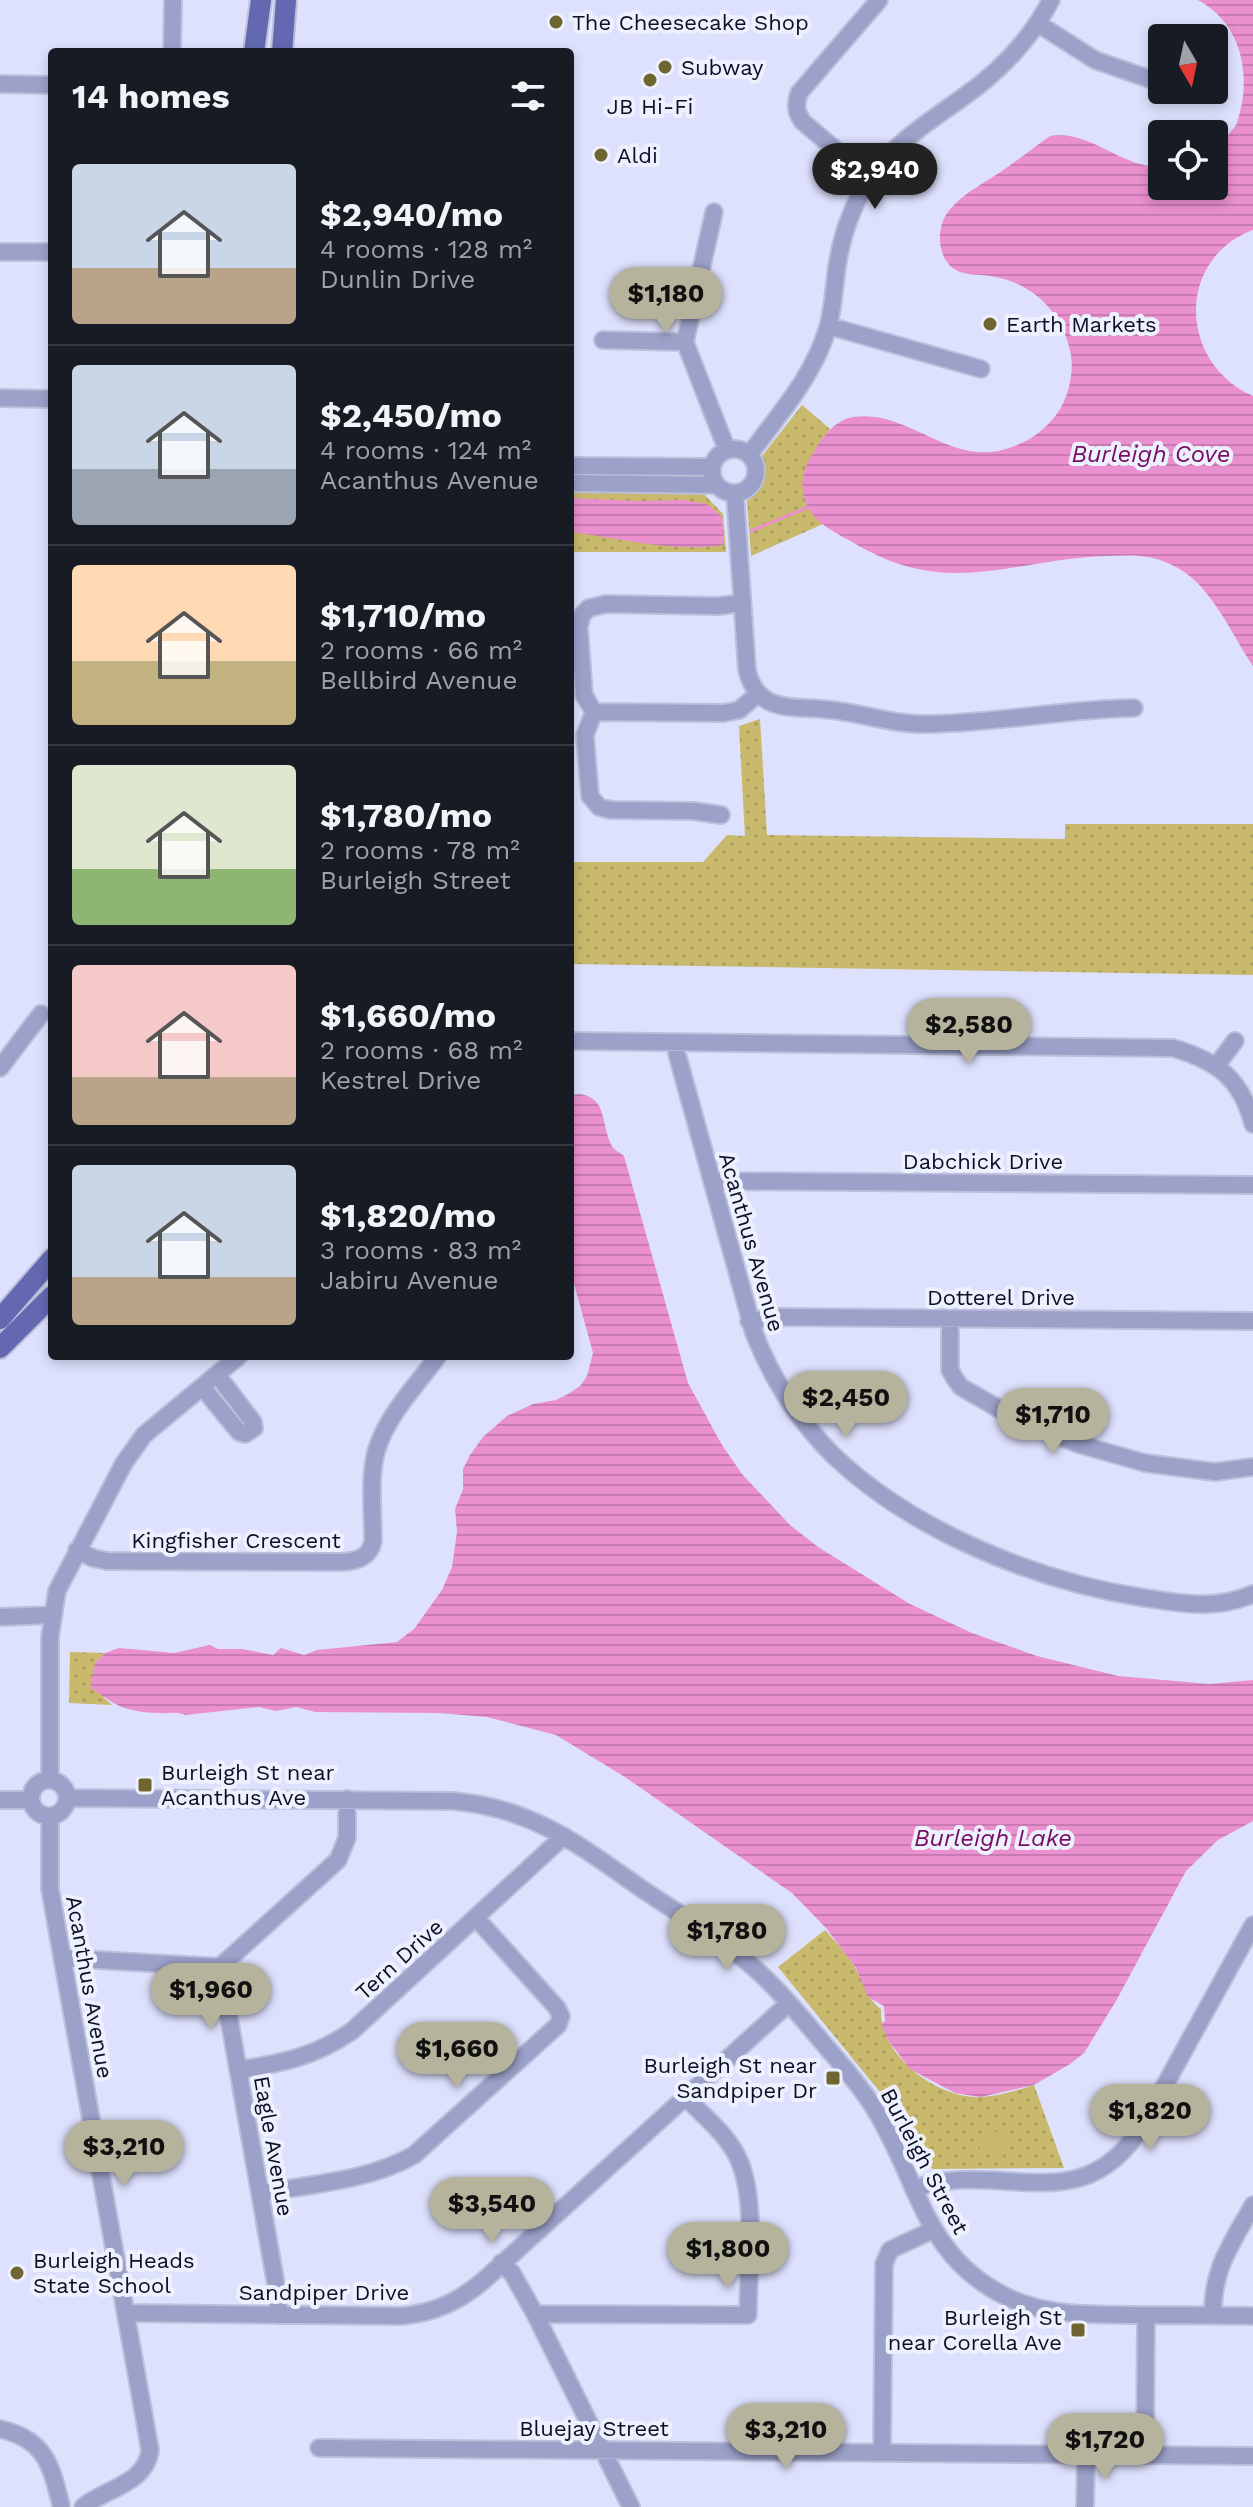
<!DOCTYPE html>
<html lang="en">
<head>
<meta charset="utf-8">
<style>
	:root { --surface:#171b24; --page:#242831; --text:#f1f3f6; --muted:#9ea1a6; --line:#363941; --accent:#b6b39d }
	body { margin:0; font-family:"Work Sans",sans-serif; background:var(--page); color:var(--text); height:100vh; display:flex; flex-direction:column; font-size:30px; white-space:nowrap }
	* { box-sizing:border-box; margin:0 }
	p { font-size:26px; color:var(--muted) }
	.icon { flex:none; width:44px; height:44px; fill:none; stroke:currentColor; stroke-width:2; stroke-linecap:round; stroke-linejoin:round }
	.map { position:relative; flex:1; overflow:hidden }
	.sheet { position:absolute; left:48px; top:48px; width:526px; height:1312px; display:flex; flex-direction:column; background:var(--surface); border-radius:8px; box-shadow:0 4px 12px #0003 }
	.sheet>* { flex:none }
	.needle { width:52px; rotate:171deg }
	.fabs { position:absolute; left:1148px; top:24px; display:grid; gap:16px }
	.fabs a { display:grid; place-items:center; width:80px; height:80px; border-radius:8px; background:var(--surface); box-shadow:0 4px 12px #0003; font-size:40px }
	.price { position:absolute; translate:-50% -68px; padding:0 18px; border-radius:28px; background:var(--accent); color:#111; font-size:26px; line-height:52px; filter:drop-shadow(0 2px 4px #0008) }
	.price::after { content:''; position:absolute; left:50%; top:48px; width:24px; height:18px; margin-left:-12px; background:inherit; clip-path:polygon(0 0,100% 0,50% 100%) }
	.price.current { background:#222; color:#fff }
	ul { padding:0; list-style:none }
	li { display:flex; align-items:center; gap:24px; height:200px; padding:0 24px }
	li+li { border-top:2px solid var(--line) }
	li span { display:grid; place-items:center; flex:none; width:224px; height:160px; border-radius:8px; color:#555 }
	li>.icon { margin-inline-start:auto }
	span .icon { width:96px; height:96px; fill:#fffc; stroke-width:1 }
	li b { font-size:34px }
	h2 { display:flex; justify-content:space-between; align-items:center; height:96px; padding:0 24px; font-size:34px }
	.map>svg:first-child { display:block }
</style>
</head>
<body>
<div class="map">
<svg width="1253" height="2507" viewBox="0 0 1253 2507">
	<defs>
		<pattern id="park-dots" width="8" height="8" patternUnits="userSpaceOnUse" patternTransform="scale(2)"><rect width="8" height="8" fill="#c8b96c"/><path d="M2 2h.1M6 6h.1" fill="none" stroke="#ab9e5d" stroke-width="1.8" stroke-linecap="round"/></pattern>
		<pattern id="water-rules" width="6" height="5" patternUnits="userSpaceOnUse" patternTransform="scale(2)"><rect width="6" height="5" fill="#ea90cf"/><path d="M0 2.5h6" fill="none" stroke="#c87bb2"/></pattern>
	</defs>
	<rect width="100%" height="100%" fill="#dde1fd"/>
	<path fill="url(#park-dots)" d="M802,405L830,429C804,465 789,486 823,524L751,556L747,501C764,487 767,477 762,456Z
		M570,490L703,493L723,514L726,552H570Z
		M760,719L767,835L1065,839V824H1253V975L570,964V862H703L727,835L745,836L739,726Z
		M70,1652L105,1653L95,1663L103,1697L112,1705L69,1703Z
		M825,1930C835,1941 846,1953 854,1966C864,1982 866,1998 881,2009C879,2054 935,2098 979,2097C997,2097 1017,2090 1034,2085L1064,2168L933,2169L919,2162L900,2121L884,2097L778,1967Z"/>
	<path fill="#c8b96c" d="M984,2129L1009,2135L1003,2157L979,2152Z"/>
	<path fill="url(#water-rules)" d="M1198,0H1253V230C1175,259 1179,364 1253,396V666C1229,631 1211,582 1170,564C1150,554 1129,555 1108,556C1009,559 950,600 854,543C838,534 818,525 809,509C798,490 802,471 812,455C821,439 834,420 853,417C906,409 945,461 998,451C1020,446 1037,437 1052,420C1067,404 1074,377 1071,355C1063,313 1034,283 991,276C979,274 965,276 954,269C937,258 936,227 948,212C963,192 989,181 1009,166C1023,156 1036,146 1050,136C1092,130 1120,168 1162,167V186H1214V149C1221,142 1230,134 1236,125C1253,79 1243,24 1198,0Z
		M570,498L636,501L684,500L707,504L722,517L724,545C671,553 622,538 570,532Z
		M580,1094C607,1098 601,1122 610,1142C612,1149 619,1152 624,1156L688,1383L722,1445L742,1474L790,1525L818,1547L910,1604L972,1633L1037,1656L1118,1676L1210,1684L1253,1680V1821L1218,1840L1186,1871L1116,2001L1084,2053L1070,2064L1034,2085L981,2097L955,2093L910,2069L888,2040L881,2024L885,2021L884,2006L868,1997L856,1968L826,1928L792,1893L625,1777L556,1735L487,1717L439,1713L315,1712L296,1707L276,1711L259,1707L185,1715C176,1711 169,1714 160,1713C126,1712 117,1707 90,1687L95,1663L105,1653L119,1648L174,1653L210,1645L218,1649H242L273,1655L281,1648L304,1655L317,1650L397,1642L414,1629L442,1590L452,1567L457,1532L455,1509L463,1489V1469L470,1455L483,1437L507,1416L533,1404L556,1400L568,1394L580,1386L587,1376L593,1353L570,1269V1095Z"/>
	<g fill="none" stroke-linecap="round" stroke-linejoin="round">
		<path stroke="#ea90cf" stroke-width="3" d="M751,531L808,507"/>
		<defs>
			<path id="minor" d="M1037,23L1095,60L1161,83
				M172,52L173,0
				M0,84L52,85
				M870,179L803,122C796,113 795,105 799,93L879,0
				M714,212L685,342L727,450
				M0,252H52
				M829,326L981,369
				M603,340L685,342
				M0,398L52,399
				M712 471a22 22 0 1 1 44 0a22 22 0 1 1-44 0Z
				M749,455C779,414 814,376 828,327C834,305 834,283 838,261C843,231 854,202 871,177C896,142 928,122 962,98C998,73 1031,39 1051,0
				M570,466L712,467
				M570,483L717,485
				M735,493L747,670C758,716 796,705 831,710C861,713 892,724 922,724C993,724 1063,709 1134,708
				M742,603L718,606L606,604L589,608L582,615L579,627L584,695L594,712L724,713L739,710L758,694
				M594,712L585,735L590,796L599,807L611,810L693,811L721,815
				M570,1041L1173,1048C1217,1061 1241,1078 1253,1124
				M674,1043L754,1333C772,1379 798,1420 833,1455C912,1531 1038,1582 1145,1598C1183,1604 1217,1610 1253,1594
				M1217,1065L1235,1041
				M0,1068L41,1014
				M712,1181L1253,1185
				M950,1319V1370L955,1379L961,1387L1008,1414L1078,1444L1145,1463L1215,1472L1253,1467
				M749,1321L780,1317L1253,1321
				M203,1388L239,1432L245,1434L254,1428L253,1422L218,1376
				M77,1550L93,1558L107,1561L342,1562C358,1561 370,1557 373,1541C373,1512 369,1479 376,1452C386,1416 417,1385 438,1356
				M0,1617L52,1615
				M50,1779V1637L57,1591L124,1463L144,1435L239,1356
				M31 1798a18 18 0 1 1 36 0a18 18 0 1 1-36 0Z
				M68,1798L453,1801C533,1808 579,1845 642,1889C679,1914 718,1937 752,1966C776,1987 797,2012 818,2037C837,2060 858,2082 874,2108C919,2179 922,2256 1007,2297C1048,2317 1093,2314 1138,2315C1176,2315 1215,2315 1253,2316
				M0,1800H31
				M50,1816V1889L150,2450C146,2484 106,2488 83,2507
				M62,1958L220,1967
				M238,2070C283,2063 314,2057 352,2031L564,1836
				M914,2189C1000,2157 1082,2226 1144,2123L1253,1925
				M261,2193C313,2184 368,2181 414,2155L558,2025L561,2016L557,2008L476,1918
				M501,2263L512,2273L535,2314L631,2507
				M126,2313L401,2316C434,2313 458,2302 483,2281L789,2003
				M535,2314L748,2315C748,2269 758,2194 736,2154C724,2132 703,2115 686,2098
				M278,2315V2296L220,1967L338,1860L347,1838V1799
				M1213,2315C1212,2269 1231,2245 1253,2205
				M0,2429C45,2439 51,2465 61,2505
				M319,2448L1253,2456
				M882,2453L884,2264L890,2250L933,2230
				M1145,2455L1146,2315
				M1085,2507L1086,2455"/>
			<path id="major" d="M254,52L261,0
				M282,52L286,0
				M0,1319L52,1259
				M0,1348L52,1296"/>
		</defs>
		<use href="#minor" stroke="#bcbfda" stroke-width="20"/>
		<use href="#major" stroke="#bcbfda" stroke-width="24"/>
		<use href="#minor" stroke="#9ca1ca" stroke-width="16"/>
		<use href="#major" stroke="#6368b1" stroke-width="20"/>
	</g>
	<g fill="#6e6531" stroke="#edf0fd" stroke-width="3">
		<circle cx="556" cy="22" r="8"/>
		<circle cx="665" cy="67" r="8"/>
		<circle cx="650" cy="80" r="8"/>
		<circle cx="601" cy="155" r="8"/>
		<circle cx="990" cy="324" r="8"/>
		<rect x="137" y="1777" width="16" height="16" rx="4"/>
		<rect x="825" y="2070" width="16" height="16" rx="4"/>
		<circle cx="17" cy="2273" r="8"/>
		<rect x="1070" y="2322" width="16" height="16" rx="4"/>
	</g>
	<g text-anchor="middle" stroke-width="8" stroke-linejoin="round" paint-order="stroke">
		<g font-size="22" fill="#0d0e25" stroke="#edf0fd" text-anchor="start">
			<text x="572" y="30">The Cheesecake Shop</text>
			<text x="681" y="75">Subway</text>
			<text x="650" y="114" text-anchor="middle">JB Hi-Fi</text>
			<text x="617" y="163">Aldi</text>
			<text x="1006" y="332">Earth Markets</text>
			<text x="161" y="1780">Burleigh St near<tspan x="161" dy="25">Acanthus Ave</tspan></text>
			<text x="817" y="2073" text-anchor="end">Burleigh St near<tspan x="817" dy="25">Sandpiper Dr</tspan></text>
			<text x="33" y="2268">Burleigh Heads<tspan x="33" dy="25">State School</tspan></text>
			<text x="1062" y="2325" text-anchor="end">Burleigh St<tspan x="1062" dy="25">near Corella Ave</tspan></text>
		</g>
		<g font-size="22" fill="#0d0e25" stroke="#edf0fd">
			<text x="983" y="1169">Dabchick Drive</text>
			<text transform="translate(752 1242) rotate(74)" y="8">Acanthus Avenue</text>
			<text x="1001" y="1305">Dotterel Drive</text>
			<text x="236" y="1548">Kingfisher Crescent</text>
			<text transform="translate(399 1959) rotate(-42)" y="8">Tern Drive</text>
			<text transform="translate(90 1987) rotate(80)" y="8">Acanthus Avenue</text>
			<text transform="translate(274 2146) rotate(80)" y="8">Eagle Avenue</text>
			<text transform="translate(925 2161) rotate(62)" y="8">Burleigh Street</text>
			<text x="324" y="2300">Sandpiper Drive</text>
			<text x="594" y="2436">Bluejay Street</text>
		</g>
		<g font-size="24" font-style="italic" fill="#780b62" stroke="#edf0fd">
			<text x="1151" y="462">Burleigh Cove</text>
			<text x="993" y="1846">Burleigh Lake</text>
		</g>
	</g>
</svg>
<div class="fabs">
<a><svg class="needle" viewBox="-14 -14 28 28"><path d="M0-13l5 13h-10z" fill="#e53935"/><path d="M0 13l5-13h-10z" fill="#9ea1a6"/></svg></a>
<a><svg class="icon" aria-label="locate" viewBox="0 0 24 24"><circle cx="12" cy="12" r="6"/><path d="M12 2v4M12 18v4M2 12h4M18 12h4"/></svg></a>
</div>
<b class="price current" style="left:875px;top:211px">$2,940</b>
<b class="price" style="left:666px;top:335px">$1,180</b>
<b class="price" style="left:969px;top:1066px">$2,580</b>
<b class="price" style="left:846px;top:1439px">$2,450</b>
<b class="price" style="left:1053px;top:1456px">$1,710</b>
<b class="price" style="left:727px;top:1972px">$1,780</b>
<b class="price" style="left:211px;top:2031px">$1,960</b>
<b class="price" style="left:457px;top:2090px">$1,660</b>
<b class="price" style="left:1150px;top:2152px">$1,820</b>
<b class="price" style="left:124px;top:2188px">$3,210</b>
<b class="price" style="left:492px;top:2245px">$3,540</b>
<b class="price" style="left:728px;top:2290px">$1,800</b>
<b class="price" style="left:786px;top:2471px">$3,210</b>
<b class="price" style="left:1105px;top:2481px">$1,720</b>
<section class="sheet">
<h2>14 homes<svg class="icon" aria-label="filters" viewBox="0 0 24 24"><path d="M4 7h16M4 17h16"/><circle cx="9" cy="7" r="2"/><circle cx="15" cy="17" r="2"/></svg></h2>
<ul>
<li><span style="background:linear-gradient(#c9d6e8 65%,#b9a48a 0)"><svg class="icon" aria-label="home" viewBox="0 0 24 24"><path d="M3 11l9-7 9 7M6 9v11h12V9"/></svg></span><div><b>$2,940/mo</b><p>4 rooms · 128 m²</p><p>Dunlin Drive</p></div></li>
<li><span style="background:linear-gradient(#c9d6e8 65%,#9aa5b1 0)"><svg class="icon" aria-label="home" viewBox="0 0 24 24"><path d="M3 11l9-7 9 7M6 9v11h12V9"/></svg></span><div><b>$2,450/mo</b><p>4 rooms · 124 m²</p><p>Acanthus Avenue</p></div></li>
<li><span style="background:linear-gradient(#ffd9b3 60%,#c2b280 0)"><svg class="icon" aria-label="home" viewBox="0 0 24 24"><path d="M3 11l9-7 9 7M6 9v11h12V9"/></svg></span><div><b>$1,710/mo</b><p>2 rooms · 66 m²</p><p>Bellbird Avenue</p></div></li>
<li><span style="background:linear-gradient(#dfe7d0 65%,#8fb573 0)"><svg class="icon" aria-label="home" viewBox="0 0 24 24"><path d="M3 11l9-7 9 7M6 9v11h12V9"/></svg></span><div><b>$1,780/mo</b><p>2 rooms · 78 m²</p><p>Burleigh Street</p></div></li>
<li><span style="background:linear-gradient(#f6c9c9 70%,#b9a48a 0)"><svg class="icon" aria-label="home" viewBox="0 0 24 24"><path d="M3 11l9-7 9 7M6 9v11h12V9"/></svg></span><div><b>$1,660/mo</b><p>2 rooms · 68 m²</p><p>Kestrel Drive</p></div></li>
<li><span style="background:linear-gradient(#c9d6e8 70%,#b9a48a 0)"><svg class="icon" aria-label="home" viewBox="0 0 24 24"><path d="M3 11l9-7 9 7M6 9v11h12V9"/></svg></span><div><b>$1,820/mo</b><p>3 rooms · 83 m²</p><p>Jabiru Avenue</p></div></li>
</ul>
</section>
</div>
</body>
</html>
